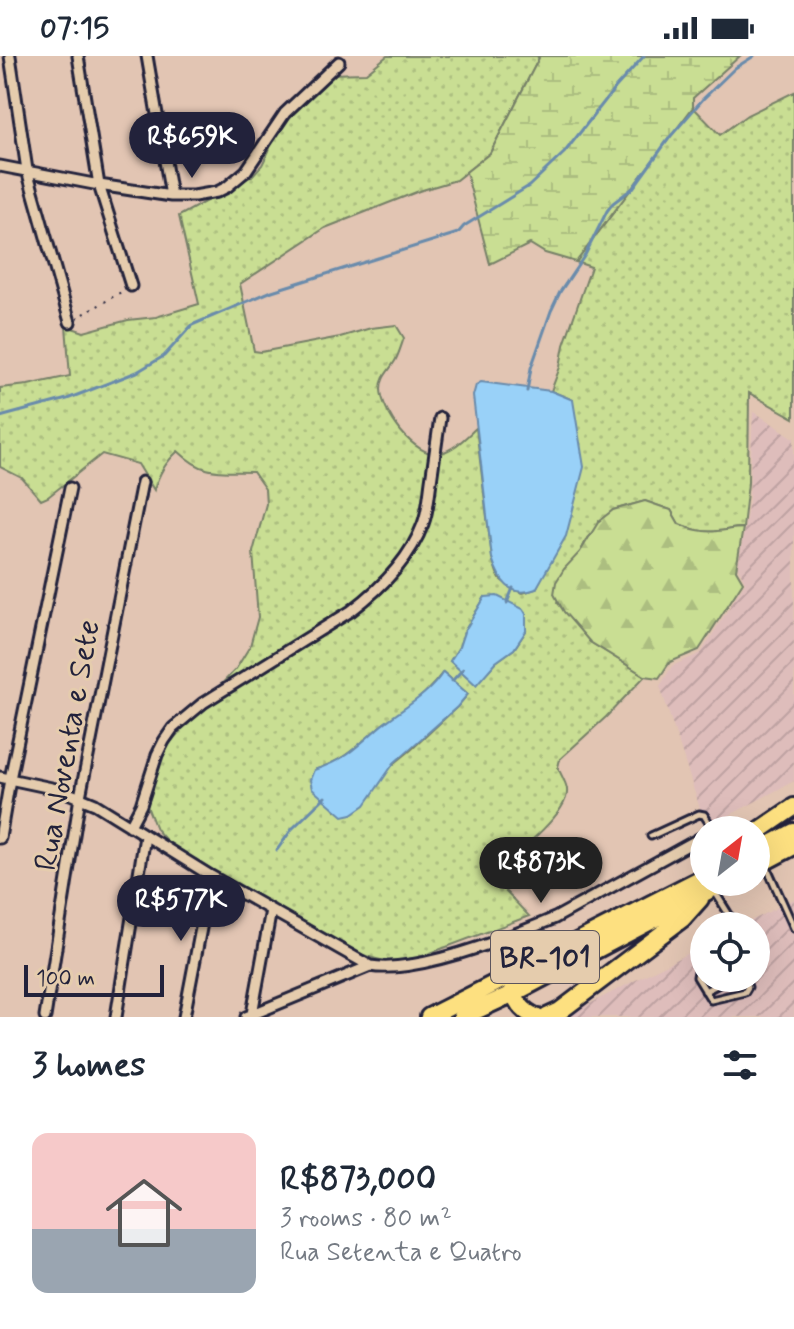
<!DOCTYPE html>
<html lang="en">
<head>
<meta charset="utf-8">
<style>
	:root { --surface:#fff; --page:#f2f2f3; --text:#1f2937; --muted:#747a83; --line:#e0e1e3; --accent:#22223b }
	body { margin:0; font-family:Mynerve,sans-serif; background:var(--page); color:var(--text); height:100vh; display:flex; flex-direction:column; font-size:30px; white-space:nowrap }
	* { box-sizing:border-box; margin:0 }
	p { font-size:26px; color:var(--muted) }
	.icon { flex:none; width:44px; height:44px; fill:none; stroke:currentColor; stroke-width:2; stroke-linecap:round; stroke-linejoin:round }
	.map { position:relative; height:961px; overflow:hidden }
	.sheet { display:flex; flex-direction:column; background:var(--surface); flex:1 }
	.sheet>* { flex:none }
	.needle { width:52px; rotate:31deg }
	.controls { position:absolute; left:690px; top:760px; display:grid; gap:16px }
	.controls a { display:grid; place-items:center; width:80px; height:80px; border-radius:50%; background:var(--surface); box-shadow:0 8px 32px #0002; font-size:40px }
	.scale { position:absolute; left:24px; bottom:20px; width:140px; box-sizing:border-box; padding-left:8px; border:4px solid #22223b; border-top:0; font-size:22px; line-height:28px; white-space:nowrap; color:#22223b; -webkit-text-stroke:6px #e5ccad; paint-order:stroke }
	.price { position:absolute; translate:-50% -68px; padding:0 18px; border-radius:28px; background:var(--accent); color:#fff; font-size:26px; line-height:52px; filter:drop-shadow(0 2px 4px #0008) }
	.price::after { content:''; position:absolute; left:50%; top:48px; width:24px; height:18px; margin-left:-12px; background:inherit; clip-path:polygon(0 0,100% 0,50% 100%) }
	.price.selected { background:#222; color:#fff }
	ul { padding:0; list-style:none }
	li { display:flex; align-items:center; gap:24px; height:200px; padding:0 32px }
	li+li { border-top:2px solid var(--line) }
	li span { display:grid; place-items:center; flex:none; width:224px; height:160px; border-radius:16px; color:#555 }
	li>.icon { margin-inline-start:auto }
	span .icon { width:96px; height:96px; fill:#fffc; stroke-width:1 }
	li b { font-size:34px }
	h2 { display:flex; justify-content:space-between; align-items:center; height:96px; padding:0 32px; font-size:34px }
	.status { display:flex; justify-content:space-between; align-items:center; height:56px; padding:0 40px; background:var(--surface); direction:ltr }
	.status svg { height:22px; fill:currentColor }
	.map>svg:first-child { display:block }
</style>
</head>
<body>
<div class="status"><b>07:15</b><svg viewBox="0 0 49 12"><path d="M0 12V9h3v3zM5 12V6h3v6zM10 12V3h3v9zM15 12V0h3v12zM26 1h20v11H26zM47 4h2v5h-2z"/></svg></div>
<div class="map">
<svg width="794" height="961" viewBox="0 0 794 961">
	<defs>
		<pattern id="industrial-furrows" width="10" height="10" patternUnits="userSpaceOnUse" patternTransform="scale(2)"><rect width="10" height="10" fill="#debdbb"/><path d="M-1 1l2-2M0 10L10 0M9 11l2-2" fill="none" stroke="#bea2a2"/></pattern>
		<pattern id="green-dots" width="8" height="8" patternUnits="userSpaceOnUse" patternTransform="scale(2)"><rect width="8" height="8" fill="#c9de93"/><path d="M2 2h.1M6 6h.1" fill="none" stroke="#acbe80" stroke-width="1.8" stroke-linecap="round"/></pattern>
		<pattern id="forest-firs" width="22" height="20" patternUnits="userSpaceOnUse" patternTransform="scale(2)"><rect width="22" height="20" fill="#c9de93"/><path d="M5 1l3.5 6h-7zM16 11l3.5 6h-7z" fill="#acbe80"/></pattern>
		<pattern id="wetland-marsh" width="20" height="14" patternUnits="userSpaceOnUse" patternTransform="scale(2)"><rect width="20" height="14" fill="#c9de93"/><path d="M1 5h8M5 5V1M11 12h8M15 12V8" fill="none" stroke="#acbe80"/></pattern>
	</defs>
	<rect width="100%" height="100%" fill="#e2c5b3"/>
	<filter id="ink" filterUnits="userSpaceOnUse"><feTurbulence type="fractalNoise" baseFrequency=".0125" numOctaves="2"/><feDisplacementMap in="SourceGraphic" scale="16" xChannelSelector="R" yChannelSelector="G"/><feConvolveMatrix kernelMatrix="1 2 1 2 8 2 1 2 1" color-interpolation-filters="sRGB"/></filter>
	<g filter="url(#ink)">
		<path fill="url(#industrial-furrows)" d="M753,355L794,382V725L715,767L705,768L660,630L672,610L701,597L745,526L738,511L749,444Z
			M794,843V961H564L704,889V922H756V870H741Z"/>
		<path fill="url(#green-dots)" stroke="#768067" stroke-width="2" fill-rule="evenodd" d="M387,0H537L539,2L490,97L456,124L419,135L325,172L240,228L254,295L261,296L340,281L371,272L396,269L404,282C401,290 399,298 395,305C389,315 381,321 381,333C381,355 415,403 440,397C454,394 465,382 476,372L492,502L497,517L500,523L512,533L523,537L536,533L546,513L573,344L551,335L560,311L564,289L591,211L576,206L693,51L720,79L747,59L794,36V362L749,337L748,427L743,472C733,471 727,475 717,475C703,477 692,473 679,468L671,454L645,445L613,454L587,482L557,546L590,586L645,620L606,661L560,703L558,711C560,718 567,727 567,734C570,758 508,804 491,818L506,836L529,860L417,902C390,909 375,904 350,894L170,789L156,773L147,750L154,716L170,687L208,642L236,613L250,590L258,561L253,496L266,448L265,433L253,416C220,415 204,420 178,395C165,407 159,418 154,434L138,408L102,398L48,441L41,444L22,422L0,411V332L28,329L70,320L66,270L84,276L128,264L156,261L199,248L179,160L252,120L262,109L269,95L276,71L329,18L366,17ZM485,541L526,575L514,593L496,606L476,628L450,605L459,591L464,576ZM443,616L468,638L457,651L411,694L336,755L330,747L314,714C344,704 354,693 377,673C384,666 394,661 403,655C418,644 432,631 443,616Z"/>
		<path fill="url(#forest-firs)" stroke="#768067" stroke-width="2" d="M645,445L671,454L679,468C692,473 703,477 717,475C727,475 734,471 743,472L736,514L743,526L699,594L670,606L659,622L645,620L590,586L564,556L554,538L556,526L564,513L580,496L599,465L613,454Z"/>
		<path fill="url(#wetland-marsh)" stroke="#768067" stroke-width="2" d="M537,0H740L693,42V51L576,206L545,197L530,188L490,208L466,116L490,97L539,2Z"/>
		<path fill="#99d1f8" stroke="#698bac" stroke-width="2" d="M481,326L551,335L573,344L584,411L566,480L536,533C510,543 499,524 492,502L473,340L476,329Z
			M497,540L523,553L526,558V575L514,593L496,606L476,629L450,605L459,591L464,576L485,541Z
			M443,616L468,638L457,651L394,707L365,749L352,758L343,760L312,733L310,724L314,714C343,705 355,693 377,673C398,654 427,642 443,616Z"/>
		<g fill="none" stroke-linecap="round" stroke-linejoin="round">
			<path stroke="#698bac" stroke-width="3" d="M527,335L531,312L551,255L560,236L585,199L607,155L613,147L633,132L670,81L703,43L735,12L754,0
				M0,361L67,343L137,316L164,300L192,269L272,235L458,177L464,170L529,130L564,97L615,32L644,0
				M507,547L513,532
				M452,625L463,613
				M277,794L292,773L325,741"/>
			<defs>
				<path id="lane" d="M651,780L699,758L704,759L714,774
					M765,807L794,872
					M715,836L736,870
					M756,904V907
					M704,911L698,915L697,921L711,944L745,936L748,931L744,922
					M705,935L731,922"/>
				<path id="street" d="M10,0L27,114L70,266
					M78,0L99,129L131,230
					M147,0L171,140
					M0,110L99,129L171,140H194L217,136L227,131L246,115L285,57L339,6
					M0,721L61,734L95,748L211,820L370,910C417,918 510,881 555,862L704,780
					M130,770L141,749L157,699L164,685L173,672L203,647L351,555C380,533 410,503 423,468C428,455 429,439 431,425C434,404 437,383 440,362
					M0,782L10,723L70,432
					M252,958L271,854
					M45,961L80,741L142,426
					M116,961L145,780
					M184,961L211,820
					M246,961L370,910"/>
				<path id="highway" d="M756,777L794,751
					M756,796L794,776
					M756,810L794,790
					M514,928C513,944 522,955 536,961
					M429,961L704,821
					M462,961L514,937L725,826
					M547,961L560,955L683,862L700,843"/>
			</defs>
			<use href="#lane" stroke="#22223b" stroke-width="11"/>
			<use href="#street" stroke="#22223b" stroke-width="15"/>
			<use href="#highway" stroke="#22223b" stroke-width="22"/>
			<path stroke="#22223b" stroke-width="2" stroke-dasharray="2 6" stroke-linecap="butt" d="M77,262L123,235"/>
			<use href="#lane" stroke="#e5ccad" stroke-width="5"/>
			<use href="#street" stroke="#e5ccad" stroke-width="9"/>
			<use href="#highway" stroke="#fde080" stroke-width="16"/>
		</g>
	</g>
	<g text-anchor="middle" stroke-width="6" stroke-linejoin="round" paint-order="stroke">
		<rect fill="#e5ccad" stroke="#5c555d" stroke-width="2" x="491" y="875" width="108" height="52" rx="6"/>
		<g font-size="30" font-weight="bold" fill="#22223b">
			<text x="545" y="911">BR-101</text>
		</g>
		<g font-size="32" fill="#22223b" stroke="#e5ccad">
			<text transform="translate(66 689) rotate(-80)" y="11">Rua Noventa e Sete</text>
		</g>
	</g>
</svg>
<div class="controls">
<a><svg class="needle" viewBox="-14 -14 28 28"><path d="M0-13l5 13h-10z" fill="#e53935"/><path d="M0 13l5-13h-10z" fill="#747a83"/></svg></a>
<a><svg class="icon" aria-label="locate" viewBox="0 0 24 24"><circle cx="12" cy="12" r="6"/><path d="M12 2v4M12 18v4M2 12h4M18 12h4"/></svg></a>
</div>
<div class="scale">100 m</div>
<b class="price" style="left:192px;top:124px">R$659K</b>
<b class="price selected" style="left:541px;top:849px">R$873K</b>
<b class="price" style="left:181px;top:887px">R$577K</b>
</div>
<section class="sheet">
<h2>3 homes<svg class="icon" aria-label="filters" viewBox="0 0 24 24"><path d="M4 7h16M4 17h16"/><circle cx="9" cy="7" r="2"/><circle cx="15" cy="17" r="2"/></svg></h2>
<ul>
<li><span style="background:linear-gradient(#f6c9c9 60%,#9aa5b1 0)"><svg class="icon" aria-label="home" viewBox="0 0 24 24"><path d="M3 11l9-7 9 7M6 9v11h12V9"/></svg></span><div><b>R$873,000</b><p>3 rooms · 80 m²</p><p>Rua Setenta e Quatro</p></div></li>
</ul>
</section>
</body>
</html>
